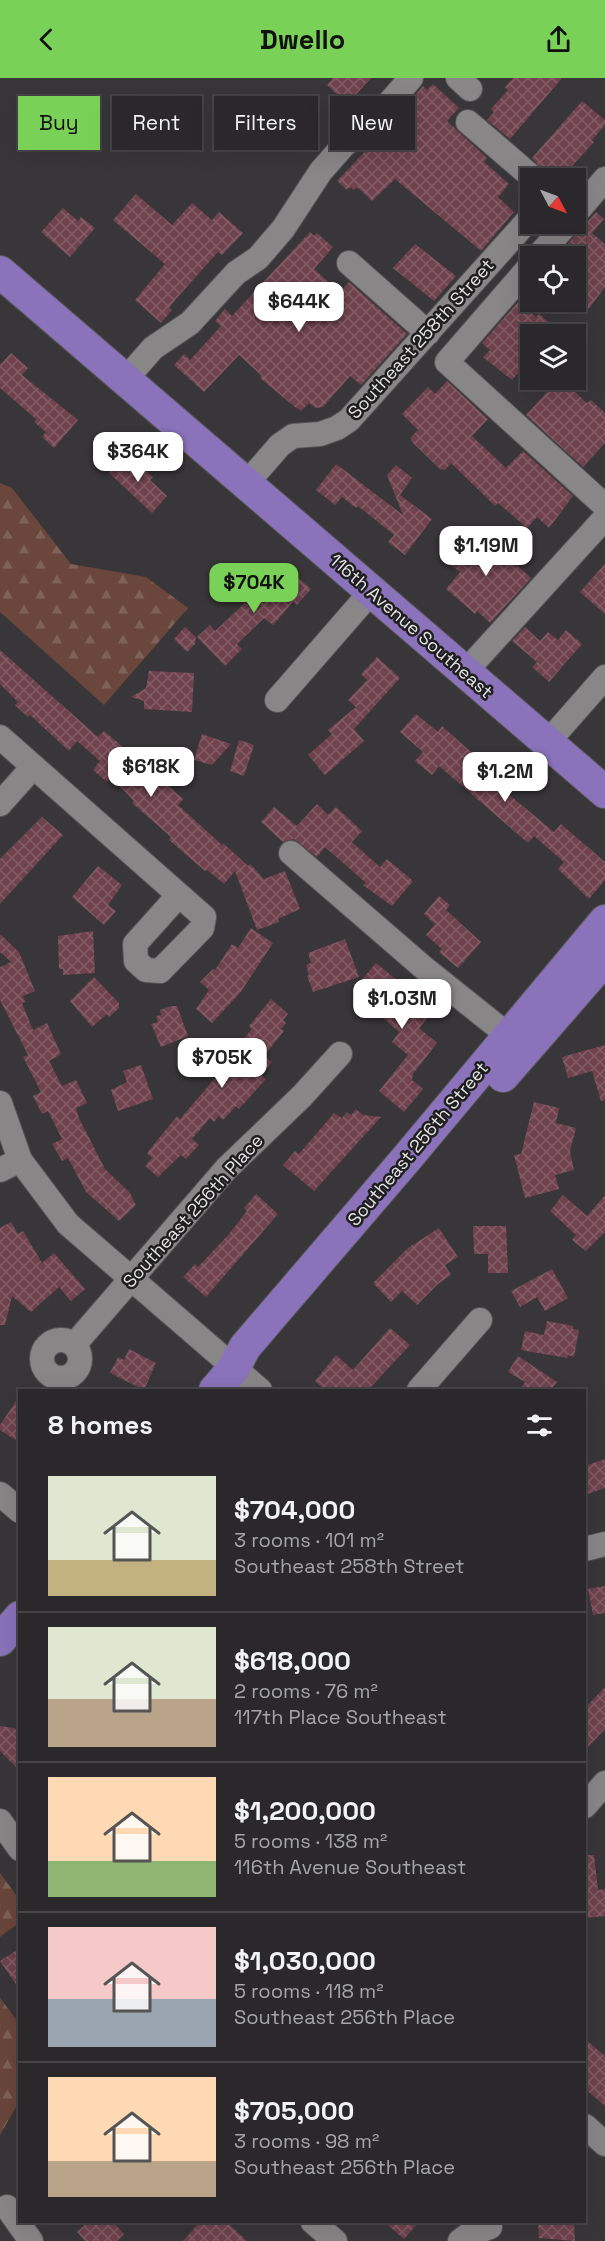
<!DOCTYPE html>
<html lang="en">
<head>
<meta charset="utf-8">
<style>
	:root { --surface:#2a282a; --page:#363436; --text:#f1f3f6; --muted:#a5a6a8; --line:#464447; --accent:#7ad157 }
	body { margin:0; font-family:"Space Grotesk",sans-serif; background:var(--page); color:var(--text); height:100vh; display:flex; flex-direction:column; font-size:22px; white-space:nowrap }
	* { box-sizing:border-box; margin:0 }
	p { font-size:20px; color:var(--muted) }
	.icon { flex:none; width:33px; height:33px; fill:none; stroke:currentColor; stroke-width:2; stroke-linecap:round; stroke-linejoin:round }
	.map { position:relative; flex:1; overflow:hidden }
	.sheet { position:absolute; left:18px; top:1311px; width:568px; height:834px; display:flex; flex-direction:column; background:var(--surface); border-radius:0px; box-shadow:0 6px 24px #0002,0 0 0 2px var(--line) }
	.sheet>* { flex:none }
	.hud { position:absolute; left:18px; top:18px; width:570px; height:54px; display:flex; gap:12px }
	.needle { width:39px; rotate:131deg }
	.buttons { position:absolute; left:520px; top:90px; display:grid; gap:12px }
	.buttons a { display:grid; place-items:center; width:66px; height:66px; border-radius:0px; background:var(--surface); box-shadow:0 6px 24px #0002,0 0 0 2px var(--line); font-size:30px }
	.price { position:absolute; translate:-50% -51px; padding:0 14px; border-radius:12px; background:#fff; color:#222; font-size:20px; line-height:39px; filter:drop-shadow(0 2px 3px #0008) }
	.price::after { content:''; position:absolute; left:50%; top:36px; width:18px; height:14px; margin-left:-9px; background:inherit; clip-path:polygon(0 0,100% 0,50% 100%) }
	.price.active { background:var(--accent); color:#111 }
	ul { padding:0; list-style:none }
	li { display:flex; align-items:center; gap:18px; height:150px; padding:0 30px }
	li+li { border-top:2px solid var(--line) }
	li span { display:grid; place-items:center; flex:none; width:168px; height:120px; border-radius:0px; color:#555 }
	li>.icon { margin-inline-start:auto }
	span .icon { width:72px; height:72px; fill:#fffc; stroke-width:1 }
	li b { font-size:26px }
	h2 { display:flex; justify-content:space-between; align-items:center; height:72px; padding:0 30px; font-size:26px }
	.pill { padding:0 21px; border-radius:0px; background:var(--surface); box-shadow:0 6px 24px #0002,0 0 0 2px var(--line); font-size:21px; line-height:54px }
	.pill.active { background:var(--accent); color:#111 }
	header { display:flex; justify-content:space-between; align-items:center; height:78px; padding:0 30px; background:var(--accent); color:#111; font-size:27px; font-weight:600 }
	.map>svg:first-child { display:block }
</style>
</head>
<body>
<header><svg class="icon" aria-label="back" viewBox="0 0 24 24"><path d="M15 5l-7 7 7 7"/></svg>Dwello<svg class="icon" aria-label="share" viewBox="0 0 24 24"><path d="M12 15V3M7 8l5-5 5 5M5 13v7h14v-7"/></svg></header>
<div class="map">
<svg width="605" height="2163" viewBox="0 0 605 2163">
	<defs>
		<pattern id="forest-firs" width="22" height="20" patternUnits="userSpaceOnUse" patternTransform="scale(1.5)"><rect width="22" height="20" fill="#6a463c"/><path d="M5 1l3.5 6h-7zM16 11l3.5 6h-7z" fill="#7f6158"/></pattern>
		<pattern id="building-cross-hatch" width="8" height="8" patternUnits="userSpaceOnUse" patternTransform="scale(1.5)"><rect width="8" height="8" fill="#6f424e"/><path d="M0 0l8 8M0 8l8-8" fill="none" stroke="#835d67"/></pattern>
	</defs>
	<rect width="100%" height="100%" fill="#383638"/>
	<path fill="url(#forest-firs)" d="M0,405L12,410L71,486L146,499L188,530L104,627L0,534Z
		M0,1795L19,1821L20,1844L0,1859Z
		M0,1920L19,1945L20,2022L0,2057Z"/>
	<path fill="url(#building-cross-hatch)" d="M333,0H371L351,22L346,18L343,22L327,7Z
		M513,0H562L510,61L487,42L494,34L491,31L508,12L505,9Z
		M433,6L459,30L447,43L487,80L484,84L509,106L498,119L514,134L481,173L395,101L372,123L357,109L354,112L350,109L347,112L337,103L392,45L423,8L427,12Z
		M582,23L605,42V47L592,62L594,64L561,100H549L532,80Z
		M136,116L172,147L192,125L212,142L219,134L243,155L222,177L218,174L176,221L169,230L172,232L161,245L135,222L165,186L113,142Z
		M63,130L78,143L81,139L95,150L70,179L41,154Z
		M596,134L604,141L592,155L605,166V209L587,233L576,224V178H557Z
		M310,154L314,158L317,155L333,169L314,191L340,214L349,204L407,256L361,307L350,298L323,329L316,330L309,325L301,333L295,329L260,300L262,298L239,277L204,314L174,287L184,276L190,282L221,248L215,243L225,231L232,238Z
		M415,166L456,198L434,223L393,190Z
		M519,223L536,239L539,236L563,256H531V281L512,302L483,279L490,272L482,265Z
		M11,275L28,290L22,297L78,342L54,370L42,359L46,354L34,344L36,341L0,310V287Z
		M558,302H562L587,325L591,322L605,335V365L583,389L526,337Z
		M447,303L488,341L472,358L506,390L523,373L573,418L549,450L537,439L527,450L498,425L495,428L451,385L445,392L440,391L413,365L410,360L418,352L402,336L428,309L435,316Z
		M127,375L153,399L150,402L167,418L152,435L109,395Z
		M336,386L403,437L387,397L396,387L412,400L400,417L432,441L405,477L388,464L394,457L358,428L356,430L342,419L335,427L316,412Z
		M481,451L510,476L508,479L531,500L490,545L477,533L475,536L446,511L460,494L451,487L454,483Z
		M605,486V536L580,514Z
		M287,490L311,511L297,527L293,524L273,547L264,540L237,566L242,571L225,588L197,559L210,547L215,553L246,524L241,519L259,499L270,509Z
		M185,549L196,559L195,566L187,574L174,561Z
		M525,549L540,563L548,554L558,562L566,552L582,566L549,604L532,589L537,584L512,563Z
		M0,572L98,659L104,653L147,689L183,721L178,727L222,767L223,765L248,788L250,786L264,801L285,793L300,831L278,841L279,844L257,852L235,793L224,806L207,792L205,793L169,762L171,759L132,725L134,723L111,699L107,704L93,692L100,683L77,663L69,673L30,637L28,639L15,627L18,624L0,606Z
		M377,579L400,600L354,651L364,663L325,697L308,677L332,656L328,652L356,629L348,622L367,602L361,596Z
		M149,593L194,595L192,634L144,631V623L131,619L146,610Z
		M416,636L438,654L442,648L482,684L478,688L501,710L554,754L561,746L605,784V802L589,821L558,791L564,784L534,758L528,765L439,688L432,697L415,683L423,674L400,654Z
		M202,656L231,666L212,687L194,682Z
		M239,662L254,667L244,698L230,693Z
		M317,726L328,737L336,729L362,753L352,764L380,789L387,781L413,803L392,828L363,807L366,805L325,769L317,779L294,761L283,764L261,744L274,729L297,748Z
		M42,739L63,757L0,826V781Z
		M98,788L122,807L108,827L116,833L104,847L72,819Z
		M439,818L450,827L446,832L481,864L458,890L439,874L442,871L426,857L435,846L424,836Z
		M251,850L273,865L240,915L212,945L196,931L209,912L200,904L213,891L215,892L232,866L238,870Z
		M93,853L95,895L63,897V891H59L58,858Z
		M0,856L19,874L35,913L23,918L25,924L22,925L33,952L47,945L61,976L49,983L62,1008L76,1002L87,1025L76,1030L79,1040L105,1091L130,1115L136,1127L119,1143L86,1114L68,1080L62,1083L52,1066L62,1061L48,1033L42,1036L33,1018L41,1014L23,979L28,977L0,922V889L11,884L0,874Z
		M345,861L359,899L313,914L307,898L309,897L306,887L311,885L308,875Z
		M376,885L413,915L418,909L439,926L419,950L437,965L413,996L412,1002L423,1011L404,1034L379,1013L408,977L392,964L399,954L365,924L370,917L358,906Z
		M94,899L119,925V930L109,939L107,936L92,949L70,923Z
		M271,921L288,936L283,942L286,945L281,951L284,953L264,978L272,984L261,997L266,1001L239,1031L236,1028L223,1042L219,1038L214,1044L210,1040L192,1061L199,1067L186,1081L181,1077L158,1099L145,1088L152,1080L147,1075L177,1038L180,1041L223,991L217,987L231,970L234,973L252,951L249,948Z
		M171,928H177L188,958L161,969L151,946L158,944L156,938L161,937L160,932Z
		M605,967V1022L601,1023L592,993L568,1000L562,979Z
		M141,987L153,1021L118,1033L111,1012L127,1004L123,993Z
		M534,1024L559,1030L556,1045L576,1050L570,1073L574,1092L555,1097L559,1111L525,1120L514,1077L521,1076Z
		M356,1031L363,1037L381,1039L314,1113L283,1087L295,1073L299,1076L334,1035L342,1040L347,1034L351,1037Z
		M256,1116L278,1136L206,1219L183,1199L195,1186L198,1189L229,1156L247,1133L244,1130Z
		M563,1117L587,1138L605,1117V1154L586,1173L572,1162L576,1157L550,1133Z
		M11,1144L18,1156L23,1153L42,1185L54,1175L85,1211L71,1223L59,1209L31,1234L12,1218L5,1247H0V1150Z
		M473,1148H506L508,1195H488V1176H474Z
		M439,1150L458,1179L445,1187L451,1197L438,1206L417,1227L402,1213L391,1224L373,1205L408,1170Z
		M552,1191L568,1220L545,1233L537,1219L520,1229L511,1213Z
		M547,1243L573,1248V1251L579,1252L574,1279L568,1277L567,1280L521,1272L525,1253L544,1257Z
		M390,1250L410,1267L368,1312H325L315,1303L336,1277L353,1292Z
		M129,1271L156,1285L144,1312L110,1295L118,1279L124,1282Z
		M518,1278L557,1304L551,1312H520L525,1304L508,1294Z
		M20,1317V1365L0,1352V1347Z
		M605,1381V1410L585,1417V1388Z
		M605,1508V1535L593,1537L588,1511Z
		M605,1609V1651L585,1672V1630Z
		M0,1648L14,1650L20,1655V1693L0,1673Z
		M585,1777H594L598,1812L605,1811V1838L585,1840Z
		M20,1870V1912L0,1883Z
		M585,1961L605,1978V2028L585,2011Z
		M88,2144H113L124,2156L117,2163H85L77,2154Z
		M200,2144H227L247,2163H183Z
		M384,2144H419L404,2161Z
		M538,2144H574L575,2163L539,2160Z"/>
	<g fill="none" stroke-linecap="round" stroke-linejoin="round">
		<defs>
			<path id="minor" d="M458,0L470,11
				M468,44L533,100
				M576,135L605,101
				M538,178L567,146
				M349,185L428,255
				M531,187L447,284L605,428
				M125,302L153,270L190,245L236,195L258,180L283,151L321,93L344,67L368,49L411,0
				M246,406L280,367L293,358L320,356L337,350L349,342L531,139
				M465,594L605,440
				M277,622L371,514
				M0,659L179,817L204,839L202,850L160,893L146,892L136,883L135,866L179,817
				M547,665L605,599
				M0,726L33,689
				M291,775L424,890L509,958
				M0,1025L20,1082L68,1146L260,1312
				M0,1092L20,1082
				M42 1281a19 19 0 1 1 38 0a19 19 0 1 1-38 0Z
				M74,1267L226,1091L302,1018L340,976
				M419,1312L480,1242
				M0,1416L20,1433
				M585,1471L605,1466
				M585,1728L605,1705
				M0,1743L20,1771
				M585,2048L605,2066
				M7,2129L31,2163
				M313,2144L335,2163
				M460,2163L468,2157L490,2149"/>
			<path id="major" d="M0,194L605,714
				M503,998L605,881
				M215,1312L234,1290L245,1269L407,1080L605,843
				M0,1562L20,1539"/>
		</defs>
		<use href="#minor" stroke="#575456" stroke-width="26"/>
		<use href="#major" stroke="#575456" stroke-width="34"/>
		<use href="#minor" stroke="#898688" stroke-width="24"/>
		<use href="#major" stroke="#8a73ba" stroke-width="32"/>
	</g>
	<g text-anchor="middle" stroke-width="5" stroke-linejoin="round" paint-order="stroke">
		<g font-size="18" fill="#e5e3e5" stroke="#1f1e1f">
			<text transform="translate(421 261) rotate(-48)" y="6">Southeast 258th Street</text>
			<text transform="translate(411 548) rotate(41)" y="6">116th Avenue Southeast</text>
			<text transform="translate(418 1066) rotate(-50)" y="6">Southeast 256th Street</text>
			<text transform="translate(193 1133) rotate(-48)" y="6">Southeast 256th Place</text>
		</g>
	</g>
</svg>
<div class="buttons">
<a><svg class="needle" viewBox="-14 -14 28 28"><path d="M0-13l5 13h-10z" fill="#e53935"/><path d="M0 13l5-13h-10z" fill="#a5a6a8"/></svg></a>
<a><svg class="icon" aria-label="locate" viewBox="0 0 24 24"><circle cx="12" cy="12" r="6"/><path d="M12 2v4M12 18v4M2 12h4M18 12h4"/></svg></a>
<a><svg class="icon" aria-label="layers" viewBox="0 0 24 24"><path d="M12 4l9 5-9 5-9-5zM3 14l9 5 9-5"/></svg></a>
</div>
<b class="price" style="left:299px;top:255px">$644K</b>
<b class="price" style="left:138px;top:405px">$364K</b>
<b class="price" style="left:486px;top:499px">$1.19M</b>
<b class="price active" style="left:254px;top:536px">$704K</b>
<b class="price" style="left:151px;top:720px">$618K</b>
<b class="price" style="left:505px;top:725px">$1.2M</b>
<b class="price" style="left:402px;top:952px">$1.03M</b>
<b class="price" style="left:222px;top:1011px">$705K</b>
<div class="hud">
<a class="pill active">Buy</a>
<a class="pill">Rent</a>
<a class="pill">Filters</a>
<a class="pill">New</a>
</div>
<section class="sheet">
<h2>8 homes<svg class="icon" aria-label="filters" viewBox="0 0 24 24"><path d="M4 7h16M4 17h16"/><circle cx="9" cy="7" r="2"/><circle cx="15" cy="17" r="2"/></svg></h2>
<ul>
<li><span style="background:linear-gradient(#dfe7d0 70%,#c2b280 0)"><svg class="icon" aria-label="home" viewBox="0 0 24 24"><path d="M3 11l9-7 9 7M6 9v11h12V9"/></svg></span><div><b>$704,000</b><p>3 rooms · 101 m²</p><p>Southeast 258th Street</p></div></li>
<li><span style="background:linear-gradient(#dfe7d0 60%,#b9a48a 0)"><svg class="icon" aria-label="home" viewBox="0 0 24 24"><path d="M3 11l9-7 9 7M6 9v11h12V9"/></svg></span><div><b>$618,000</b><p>2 rooms · 76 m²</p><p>117th Place Southeast</p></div></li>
<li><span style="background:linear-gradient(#ffd9b3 70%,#8fb573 0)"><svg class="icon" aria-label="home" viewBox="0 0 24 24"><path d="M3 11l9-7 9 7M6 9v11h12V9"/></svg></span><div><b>$1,200,000</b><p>5 rooms · 138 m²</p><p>116th Avenue Southeast</p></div></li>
<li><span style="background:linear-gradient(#f6c9c9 60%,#9aa5b1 0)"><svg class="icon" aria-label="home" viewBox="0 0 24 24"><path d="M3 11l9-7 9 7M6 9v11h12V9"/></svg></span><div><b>$1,030,000</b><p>5 rooms · 118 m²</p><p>Southeast 256th Place</p></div></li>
<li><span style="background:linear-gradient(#ffd9b3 70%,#b9a48a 0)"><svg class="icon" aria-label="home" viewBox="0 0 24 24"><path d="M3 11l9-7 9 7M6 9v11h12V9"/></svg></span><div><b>$705,000</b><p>3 rooms · 98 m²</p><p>Southeast 256th Place</p></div></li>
</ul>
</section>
</div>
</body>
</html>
